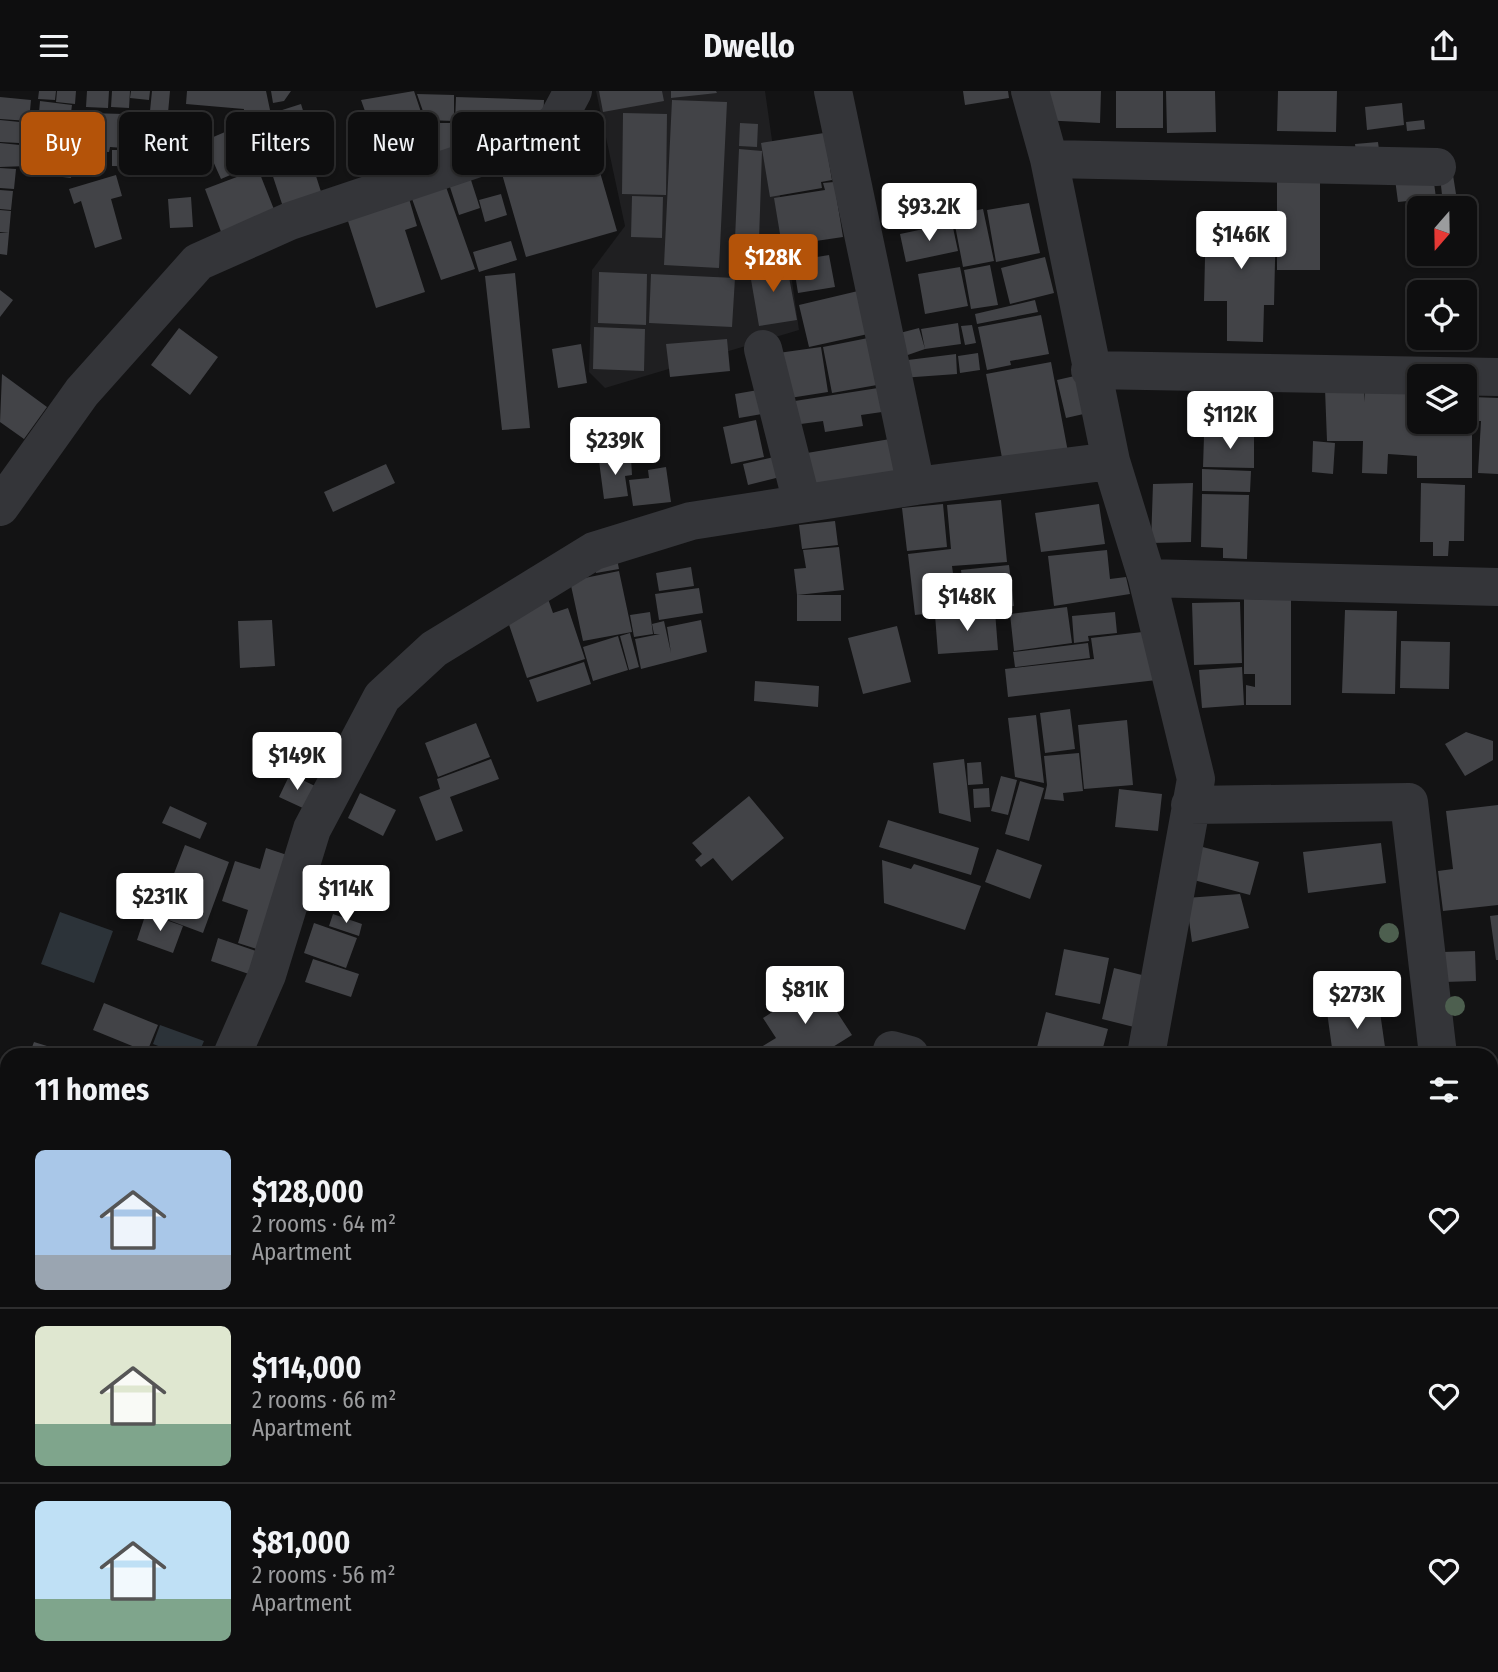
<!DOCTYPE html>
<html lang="en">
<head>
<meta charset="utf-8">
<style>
	:root { --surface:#0e0e0f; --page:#1c1c1d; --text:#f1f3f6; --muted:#9b9c9e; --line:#2e2e2f; --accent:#b45309 }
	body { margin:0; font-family:"Fira Sans Condensed",sans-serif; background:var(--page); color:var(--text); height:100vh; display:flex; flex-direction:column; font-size:26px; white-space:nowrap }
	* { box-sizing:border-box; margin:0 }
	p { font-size:23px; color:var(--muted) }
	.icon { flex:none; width:38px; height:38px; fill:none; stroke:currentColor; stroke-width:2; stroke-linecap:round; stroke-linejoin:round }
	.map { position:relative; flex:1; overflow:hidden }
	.panel { position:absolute; left:0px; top:957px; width:1498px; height:625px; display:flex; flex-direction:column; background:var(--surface); border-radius:21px 21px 0 0; box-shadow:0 2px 5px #0004,0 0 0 2px var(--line) }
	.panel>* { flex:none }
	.banner { position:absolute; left:21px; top:21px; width:700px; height:63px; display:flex; gap:14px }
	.needle { width:46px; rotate:200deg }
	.buttons { position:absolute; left:1407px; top:105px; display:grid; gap:14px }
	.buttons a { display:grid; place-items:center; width:70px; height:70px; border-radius:10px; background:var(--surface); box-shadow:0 2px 5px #0004,0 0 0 2px var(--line); font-size:35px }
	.price { position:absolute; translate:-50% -60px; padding:0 16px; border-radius:7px; background:#fff; color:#222; font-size:23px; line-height:46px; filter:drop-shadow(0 2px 4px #0008) }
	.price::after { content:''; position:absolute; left:50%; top:42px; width:21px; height:16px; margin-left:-10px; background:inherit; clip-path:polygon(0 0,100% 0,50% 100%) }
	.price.active { background:var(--accent); color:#fff }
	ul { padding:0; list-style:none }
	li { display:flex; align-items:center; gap:21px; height:175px; padding:0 35px }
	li+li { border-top:2px solid var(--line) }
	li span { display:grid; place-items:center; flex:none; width:196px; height:140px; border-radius:10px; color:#555 }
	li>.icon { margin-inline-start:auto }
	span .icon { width:84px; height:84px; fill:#fffc; stroke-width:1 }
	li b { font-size:30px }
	h2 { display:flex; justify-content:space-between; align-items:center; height:84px; padding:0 35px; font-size:30px }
	.pill { padding:0 24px; border-radius:10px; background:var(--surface); box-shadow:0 2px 5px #0004,0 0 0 2px var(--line); font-size:24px; line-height:63px }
	.pill.active { background:var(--accent); color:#fff }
	header { display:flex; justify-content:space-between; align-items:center; height:91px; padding:0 35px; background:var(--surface); font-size:32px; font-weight:700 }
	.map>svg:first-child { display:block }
</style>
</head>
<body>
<header><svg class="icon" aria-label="menu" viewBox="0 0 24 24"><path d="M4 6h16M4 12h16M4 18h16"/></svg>Dwello<svg class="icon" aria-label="share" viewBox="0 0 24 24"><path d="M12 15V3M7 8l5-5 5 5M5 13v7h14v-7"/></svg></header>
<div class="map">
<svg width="1498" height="1581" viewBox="0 0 1498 1581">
	<rect width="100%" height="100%" fill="#131314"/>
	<path fill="#1f1f21" d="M596,0H765L799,239L605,297L589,281L592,179L625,135Z"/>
	<path fill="#2c3339" d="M60,821L113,840L94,892L41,873Z
		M160,934L204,950L198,964H182L153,953Z"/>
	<path fill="#424347" d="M39,0H56L55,9L38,8Z
		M57,0H76L75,13L56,11Z
		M87,0H109L108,17L86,16Z
		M112,0H130L129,17L111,16Z
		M131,0H150L149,9L130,7Z
		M152,0H170L168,22L150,20Z
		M187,0H266L270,19L243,24L244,18L186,13Z
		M271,0H291L284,10L273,12Z
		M414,0L436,66L387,85L378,51L386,49L378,19L366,23L361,9Z
		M599,0H662L664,10L603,21Z
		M671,0H716L717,2L671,7Z
		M963,0H1008L1009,7L965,14Z
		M1042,0H1101L1100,32L1041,29Z
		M1116,0H1163V37H1116Z
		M1166,0H1215L1216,41L1167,42Z
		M1278,0H1337L1336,41L1277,40Z
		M417,3L454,4V30L426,29Z
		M0,6L31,9L29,30L0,28Z
		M456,6L544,9L543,30L492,28L524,30L523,44L489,52L488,28L487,54L441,68L429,32H455Z
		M672,9L727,11L719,177L664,174Z
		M40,10L72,14L69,37L38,33Z
		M1402,12L1404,34L1367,39L1365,16Z
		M301,13L310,42L303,44L323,107L284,119L254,28Z
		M593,21L600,52L577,57L570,26Z
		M86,22L125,23L124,57L110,56L109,61L85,60Z
		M623,22L667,23L666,104L622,103Z
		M130,24L168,25L167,76L112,75V59H129Z
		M0,29L20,31L19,52L0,51Z
		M1424,29L1425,38L1407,40L1406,31Z
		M246,32L263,70L221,88L204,50Z
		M740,32L758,33L757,56L739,55Z
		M43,34L69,38L67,58L40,55Z
		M824,42L832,89L821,91L822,97L770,106L761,52Z
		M1378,51L1380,67L1357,69L1355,53Z
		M0,52L30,55L27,75L0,76Z
		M32,56L74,60L71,87L29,82Z
		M593,57L617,140L526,166L502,83Z
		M739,58L762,60L759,149L735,148Z
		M0,77L16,78L14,98L0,97Z
		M258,78L277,126L223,146L205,98Z
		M116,84L122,105L111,108L122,148L95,157L81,110L74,113L69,98Z
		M1433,84L1436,107L1398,111L1395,88Z
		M1453,84L1456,103L1442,104L1440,85Z
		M470,86L480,117L459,124L449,93Z
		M1277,90H1320V179H1277Z
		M834,91L843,146L782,155L774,107L825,99L823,92Z
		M445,93L475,178L441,189L411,105Z
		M0,99L13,100L11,119L0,118Z
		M501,103L507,124L485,131L479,109Z
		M408,104L417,135L405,139L425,201L376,217L346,124Z
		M632,105L663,106L662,147L631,146Z
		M191,106L193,136L170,137L168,108Z
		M1029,112L1040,162L996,171L987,119Z
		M983,118L994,170L963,176L953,124Z
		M0,119L11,120L9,142L0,141Z
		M1206,124L1276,126L1274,214H1264L1263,251L1227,250V210H1204Z
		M952,132L958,160L906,171L900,143Z
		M0,142H9L7,164L0,163Z
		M511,150L517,169L479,181L473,161Z
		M829,164L835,196L798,202L793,170Z
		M1045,166L1054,202L1010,213L1001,177Z
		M786,170L797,229L759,235L749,177Z
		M990,174L998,214L971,218L964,179Z
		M960,176L968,215L925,223L918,183Z
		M599,181L647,183L646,234L598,232Z
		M515,182L530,337L502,339L485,185Z
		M651,183L735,187L732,236L649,232Z
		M0,199L13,209L0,226Z
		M858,200L868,243L809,256L799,214Z
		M1035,209L1038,221L977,233L975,223Z
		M1041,224L1049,263L1010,270L1011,274L987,279L978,236Z
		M958,232L961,253L925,258L902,266L896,243L919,237L925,258L921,238Z
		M972,234L976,252L965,254L961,235Z
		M594,236L645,238L644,280L593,278Z
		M179,237L218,266L190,304L151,274Z
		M868,247L877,294L832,302L823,256Z
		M727,248L730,280L670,286L666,253Z
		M581,253L587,292L558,297L552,258Z
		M821,256L828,301L777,309L771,263Z
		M978,262L980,279L960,282L958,265Z
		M956,263L957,283L901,287L900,270Z
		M1051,271L1068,361L1003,372L986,283Z
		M2,283L47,316L24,348L0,331Z
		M1079,284L1088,322L1066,327L1057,289Z
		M1202,286L1252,288L1251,333H1234V343L1200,342Z
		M1365,296L1419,298V331H1465V299H1472V306L1498,307V383L1478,382L1481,330H1472V387H1417V365L1388,363L1387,383L1362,382L1363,350H1327L1325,298H1364L1365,311Z
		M878,297L882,321L861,324L863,335L825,341L823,330L786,335L782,312Z
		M758,299L762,323L739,327L735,303Z
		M756,329L764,366L731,373L723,336Z
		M1239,340H1254V377L1203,376L1204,345L1239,346Z
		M890,348L898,390L809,406L801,363Z
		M1313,350L1335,352L1333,383L1312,381Z
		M774,366L780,386L748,394L743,373Z
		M631,367L632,384L625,385L628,405L604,408L599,370Z
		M386,373L395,392L333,421L324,401Z
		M666,376L671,411L633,415L629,389L649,387L648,379Z
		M1202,378L1251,380L1250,401L1202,400Z
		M1193,392L1191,451L1151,452L1153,393Z
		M1421,392L1465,394L1464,450H1449L1448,465H1433V451H1420Z
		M1202,403L1249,404L1247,468L1223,467V457L1201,456Z
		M1001,409L1007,471L952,475L958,519L915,524L908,463L951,458L947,414Z
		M943,413L947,456L907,460L902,417Z
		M1099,413L1105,453L1041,461L1035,422Z
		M835,430L838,454L802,458L799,434Z
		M839,456L844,499L797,504L794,478L806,477L803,459Z
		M1107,459L1110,488L1126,486L1130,503L1054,515L1048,465Z
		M616,463L619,478L596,482L593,467Z
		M1009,474L1014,515L966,520L961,479Z
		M691,476L694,495L659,500L656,482Z
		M619,480L632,541L583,550L570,490Z
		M699,497L703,522L659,529L655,503Z
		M797,504H841V530H797Z
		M547,505L553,522L568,517L585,568L527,587L504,519Z
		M1244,508L1291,509V614H1246V594L1255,596V583H1244Z
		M1240,511L1242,572L1194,574L1192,512Z
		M1067,516L1072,552L1014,560L1010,523Z
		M1345,519L1397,520L1395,603L1342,602Z
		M995,520L998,559L938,563L935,524Z
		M650,521L653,543L634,546L630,524Z
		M1115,521L1117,542L1088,545L1089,550L1074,552L1072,525Z
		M272,529L275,575L240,577L238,530Z
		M701,529L707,561L641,578L635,548L660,543H654L652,533L664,530L671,562L667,536Z
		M897,535L911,591L863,603L848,547Z
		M1151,540L1157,589L1008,606L1005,578L1094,568L1091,547Z
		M630,542L639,576L629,579L620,545Z
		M618,545L628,579L593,590L583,556Z
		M1401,550L1450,551L1449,598L1400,597Z
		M1088,552L1090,567L1015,576L1013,561Z
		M584,571L591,593L537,611L529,589Z
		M1242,576L1244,614L1202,617L1199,579Z
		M755,590L819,595L818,616L754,610Z
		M1070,618L1075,658L1045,662L1040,622Z
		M1036,624L1044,692L1015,686L1008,627Z
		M1127,629L1133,694L1084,698L1078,634Z
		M476,632L490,666L438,686L425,652Z
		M1466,641L1493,650V669L1465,685L1445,653Z
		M1079,662L1083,700L1063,702L1064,710L1044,708L1047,694L1044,665Z
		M491,668L499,688L450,706L463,740L436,750L419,706L440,698L437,688Z
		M964,668L967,693L971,731L939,722L933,672Z
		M981,671L983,693L968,694L967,672Z
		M290,683L315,695L305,718L279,706Z
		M1001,685L1017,689L1008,724L991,720Z
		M1020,690L1044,697L1029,750L1005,743Z
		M989,697L990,716L974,717L973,698Z
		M1119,698L1162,703L1158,740L1115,736Z
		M360,702L396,719L383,745L348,727Z
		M749,705L784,747L732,790L713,767L701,776L695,769L702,763L692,752Z
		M1498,714V814L1443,820L1438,780L1453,778L1446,720Z
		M170,715L207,732L200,748L162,732Z
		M888,729L979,757L971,784L879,756Z
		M1381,752L1386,792L1308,802L1303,761Z
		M185,754L229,771L203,842L134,816L146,783L170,793Z
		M1199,755L1259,771L1250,804L1190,788Z
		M266,757L299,768L269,862L238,852L248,819L222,810L235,770L260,778Z
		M997,758L1042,774L1030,808L985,791Z
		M882,769L911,778L914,773L981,795L965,839L884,812Z
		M1240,803L1249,837L1192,851L1186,807Z
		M146,822L183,835L173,862L137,849Z
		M333,823L362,833L359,845L329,835Z
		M1498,824V869H1496L1490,825Z
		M314,832L357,847L346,877L304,862Z
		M218,847L268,864L260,887L211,870Z
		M1064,858L1109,867L1100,913L1055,904Z
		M1475,860L1476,890L1444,891L1442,861Z
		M313,868L359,883L351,906L305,891Z
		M1114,877L1150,886L1138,937L1102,928Z
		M818,892L852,944L820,964H762L758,958L776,947L763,927Z
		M104,912L158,934L147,961L93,939Z
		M1379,914L1386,963L1333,964L1327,921Z
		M1046,921L1108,938L1101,964H1035Z
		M34,951L60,959L59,964H29Z
		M1495,1141L1498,1182L1491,1183V1142Z
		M1498,1183V1215L1491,1217V1185Z
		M5,1319L7,1353L0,1358V1323Z
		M1498,1361V1391L1491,1393V1363Z
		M7,1442V1488L0,1495V1449Z
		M179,1575H211L210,1581H178Z
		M213,1575H225L229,1576L228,1581H211Z
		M646,1575H666L667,1581H648Z
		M670,1575H702L705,1581H673Z
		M716,1575H723L727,1581H707Z
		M1102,1575H1146L1144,1581H1100Z"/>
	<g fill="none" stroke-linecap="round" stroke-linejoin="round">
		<path stroke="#343539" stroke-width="38" d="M833,0L916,395
			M1030,0L1049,68L1111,370L1147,487L1196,688L1146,964
			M1049,68L1437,76
			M763,258L802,412
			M1090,279L1498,286
			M0,416L82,301L198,171L290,130L535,48L557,30L573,0
			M1147,487L1498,496
			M1190,714L1409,711L1438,964
			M892,959L910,964
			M232,964L267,884L312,738L382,606L434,558L594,460L691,430L916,395L1111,370
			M0,1563L7,1555
			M297,1575L318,1581
			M432,1575L434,1581
			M1398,1575L1399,1581
			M124,1581L129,1575"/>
	</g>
	<g fill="#4d5f4f">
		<circle cx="1389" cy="842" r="10"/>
		<circle cx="1455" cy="915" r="10"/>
	</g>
</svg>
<div class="buttons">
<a><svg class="needle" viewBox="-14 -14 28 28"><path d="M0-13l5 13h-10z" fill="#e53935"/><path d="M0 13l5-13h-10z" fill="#9b9c9e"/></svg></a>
<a><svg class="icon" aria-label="locate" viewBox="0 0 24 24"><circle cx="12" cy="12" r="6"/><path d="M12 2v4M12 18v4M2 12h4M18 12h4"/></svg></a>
<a><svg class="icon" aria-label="layers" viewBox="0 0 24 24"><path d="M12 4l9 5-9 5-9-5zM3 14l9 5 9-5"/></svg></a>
</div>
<b class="price" style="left:929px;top:152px">$93.2K</b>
<b class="price" style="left:1241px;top:180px">$146K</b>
<b class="price active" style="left:773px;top:203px">$128K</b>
<b class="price" style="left:1230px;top:360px">$112K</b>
<b class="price" style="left:615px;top:386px">$239K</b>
<b class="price" style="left:967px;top:542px">$148K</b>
<b class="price" style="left:297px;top:701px">$149K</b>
<b class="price" style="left:346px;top:834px">$114K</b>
<b class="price" style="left:160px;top:842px">$231K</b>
<b class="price" style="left:805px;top:935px">$81K</b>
<b class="price" style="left:1357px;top:940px">$273K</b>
<div class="banner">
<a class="pill active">Buy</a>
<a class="pill">Rent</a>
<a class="pill">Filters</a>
<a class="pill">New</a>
<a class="pill">Apartment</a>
</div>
<section class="panel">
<h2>11 homes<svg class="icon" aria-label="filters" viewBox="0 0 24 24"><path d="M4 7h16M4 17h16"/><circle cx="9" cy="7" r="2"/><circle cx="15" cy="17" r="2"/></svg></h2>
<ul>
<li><span style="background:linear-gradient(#a9c7e8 75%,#9aa5b1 0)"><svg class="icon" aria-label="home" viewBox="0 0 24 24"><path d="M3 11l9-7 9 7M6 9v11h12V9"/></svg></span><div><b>$128,000</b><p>2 rooms · 64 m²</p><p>Apartment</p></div><svg class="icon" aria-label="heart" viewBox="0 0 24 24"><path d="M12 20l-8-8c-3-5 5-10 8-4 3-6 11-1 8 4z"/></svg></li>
<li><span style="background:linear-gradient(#dfe7d0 70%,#7fa58c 0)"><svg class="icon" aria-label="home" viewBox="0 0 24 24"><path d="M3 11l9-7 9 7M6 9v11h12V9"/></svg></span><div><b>$114,000</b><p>2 rooms · 66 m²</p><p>Apartment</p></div><svg class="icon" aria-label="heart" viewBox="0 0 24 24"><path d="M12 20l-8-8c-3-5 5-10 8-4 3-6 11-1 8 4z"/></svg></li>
<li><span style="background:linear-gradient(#bfe0f5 70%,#7fa58c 0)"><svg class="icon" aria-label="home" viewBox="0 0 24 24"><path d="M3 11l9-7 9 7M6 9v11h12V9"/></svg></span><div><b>$81,000</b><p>2 rooms · 56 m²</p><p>Apartment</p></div><svg class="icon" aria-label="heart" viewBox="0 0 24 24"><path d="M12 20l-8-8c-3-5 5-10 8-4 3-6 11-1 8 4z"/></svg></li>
</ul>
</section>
</div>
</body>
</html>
